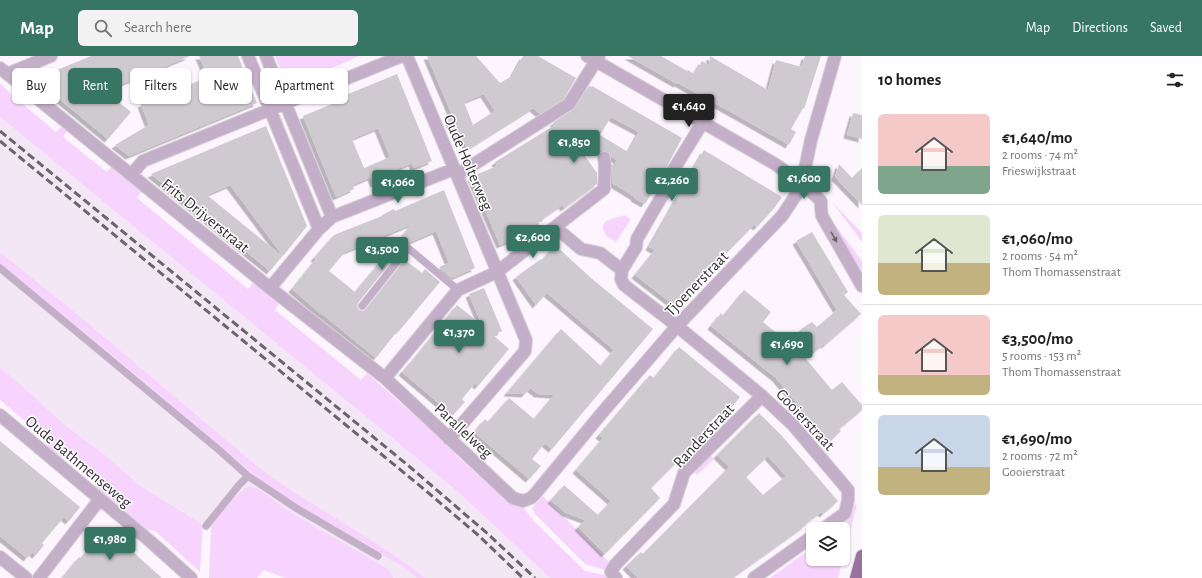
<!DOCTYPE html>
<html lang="en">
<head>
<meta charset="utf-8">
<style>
	:root { --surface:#fff; --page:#f2f2f2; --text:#202124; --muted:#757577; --line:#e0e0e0; --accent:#377663 }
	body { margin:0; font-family:"Alegreya Sans",sans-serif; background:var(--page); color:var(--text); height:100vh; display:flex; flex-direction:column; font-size:15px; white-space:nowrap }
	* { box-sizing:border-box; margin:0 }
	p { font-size:13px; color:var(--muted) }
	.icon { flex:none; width:22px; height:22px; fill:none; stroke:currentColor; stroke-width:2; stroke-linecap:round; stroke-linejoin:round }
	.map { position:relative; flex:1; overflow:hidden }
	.drawer { display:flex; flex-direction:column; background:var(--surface); width:340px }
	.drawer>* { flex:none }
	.top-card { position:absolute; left:12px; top:12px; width:380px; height:36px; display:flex; gap:8px }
	.controls { position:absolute; left:806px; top:466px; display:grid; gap:8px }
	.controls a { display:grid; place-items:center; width:44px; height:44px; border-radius:6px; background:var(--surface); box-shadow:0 1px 3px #0004; font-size:20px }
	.price { position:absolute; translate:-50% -34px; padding:0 9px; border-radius:4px; background:var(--accent); color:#fff; font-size:13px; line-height:26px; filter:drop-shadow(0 1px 2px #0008) }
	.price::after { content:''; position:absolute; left:50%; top:24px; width:12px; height:9px; margin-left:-6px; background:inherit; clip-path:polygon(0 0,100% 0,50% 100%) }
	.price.on { background:#222; color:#fff }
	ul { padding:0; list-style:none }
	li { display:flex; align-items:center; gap:12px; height:100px; padding:0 16px }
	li+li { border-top:1px solid var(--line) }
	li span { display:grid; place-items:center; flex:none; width:112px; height:80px; border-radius:6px; color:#555 }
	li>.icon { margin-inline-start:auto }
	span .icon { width:48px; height:48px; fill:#fffc; stroke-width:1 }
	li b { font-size:17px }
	h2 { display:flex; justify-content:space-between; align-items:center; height:48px; padding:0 16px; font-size:17px }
	.pill { padding:0 14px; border-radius:6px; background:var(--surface); box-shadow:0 1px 3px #0004; font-size:14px; line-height:36px }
	.pill.on { background:var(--accent); color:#fff }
	header { display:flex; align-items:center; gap:24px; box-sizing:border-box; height:56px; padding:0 20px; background:var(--accent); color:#fff }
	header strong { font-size:19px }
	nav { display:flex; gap:22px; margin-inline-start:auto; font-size:14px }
	.search { width:280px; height:36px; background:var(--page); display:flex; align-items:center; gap:10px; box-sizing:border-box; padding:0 14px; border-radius:6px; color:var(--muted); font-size:15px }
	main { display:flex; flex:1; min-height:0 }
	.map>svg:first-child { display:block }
</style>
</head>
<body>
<header>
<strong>Map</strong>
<div class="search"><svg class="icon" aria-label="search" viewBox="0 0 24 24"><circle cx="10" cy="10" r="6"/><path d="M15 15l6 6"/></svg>Search here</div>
<nav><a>Map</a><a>Directions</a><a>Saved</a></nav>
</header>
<main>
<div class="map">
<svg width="862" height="522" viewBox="0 0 862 522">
	<defs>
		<filter id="shadow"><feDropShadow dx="-3.5" dy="3.5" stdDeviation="0" flood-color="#0004"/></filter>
	</defs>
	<rect width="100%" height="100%" fill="#fcf5fd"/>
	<path fill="#f3e7f5" d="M0,61L458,436L550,522H341L211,472L175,455L134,429L0,317Z"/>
	<path fill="#f7d4fd" d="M275,0H359L294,29H287Z
		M0,27L13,40L56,76L63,69L68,74L63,81L107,116L112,109L143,134L137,142L248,233L254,225L280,246L275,254L361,324L367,317L432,375L437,374L456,392L455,398L507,445L514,444L522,449L526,455L536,467L585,515L600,518L607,520L609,522H550L458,436L0,61Z
		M833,147L862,177V186Z
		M827,158L862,205V220Z
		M624,159L631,163L616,186C608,181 603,180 603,169L606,165Z
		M0,196L78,259L258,411C312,451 373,481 425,522H417L399,508L384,500L364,486L354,482L284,441L269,431L140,322L0,207Z
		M0,312L14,323L66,370L106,400L139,429L203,469L200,516L155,475L145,473L96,431L93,421L68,401H59L48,391V384L0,344Z
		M709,397L714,403L697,419L692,415Z
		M248,430L257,432L288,455L388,513L393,522H285L264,514L257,522H209L211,472L219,459L234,442Z
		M543,440L610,507L608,512L605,514L585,508L535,458L532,452Z
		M852,447L857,449L843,503V473H838L841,471L842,465Z
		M813,491V503H843L838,522H770Z"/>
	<path fill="#cfc9d0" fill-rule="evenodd" filter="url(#shadow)" d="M91,0H190L105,35L131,56L108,83L35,23Z
		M199,0H238L257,47L129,100L115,89L149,69L141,48L208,21Z
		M427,0H476L500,27L512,20L523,0H538L576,22L564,43L540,58L533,52L468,93L456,72L452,73L448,63L453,61ZM484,38L495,55L473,69L464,46Z
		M628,0H661L687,15L688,14L694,18L702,5L709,9L710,0L768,34L776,4L802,11L805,0H821L804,53L803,52L791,73L796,76L789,89L738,60L678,27L677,28Z
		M397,18L432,105L414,112L412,107L393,115L395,120L374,128L371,121L352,129L354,133L336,141L303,60L337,46L336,43ZM378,72L390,101L364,112L352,83Z
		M589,30L592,31V30L682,82L662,120L645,148L634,142L635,141L612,127V113L617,104L611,100L607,95H602L567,75L597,117V128L564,152L562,149L542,163V166H539L517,182L500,189L471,121L497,110L495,106L555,69L553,67L575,52ZM611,61L639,76L628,96L600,79Z
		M853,57L862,59V83L847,79Z
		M266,70L307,170L283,200L230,129L207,139L282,200L270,215L151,118Z
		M704,94L782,141L775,151L757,171L754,169L679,246L677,244L674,249L635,219L655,194L649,191Z
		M839,108L852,122L862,112V149L835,121Z
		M444,134L475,212L452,222L439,211L449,207L436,175L392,194L397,198L358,247L357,251L359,254L363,255L366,253L405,204L422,217L425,213L440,226L399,275L398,274L376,302L322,258V259L292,233L316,203L314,202L334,179L382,160V159L394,153L395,155ZM412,168L355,236L329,215L345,196Z
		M812,176L848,236L844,239L861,258L825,289L824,288L814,296L801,273L812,266L817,271L837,254L796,185Z
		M555,189L591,222L653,273L552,393L545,387L532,403L541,410L529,423L474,376L485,363L488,366L509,342L534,363L554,339L538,338L530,332L525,338L507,337L561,273L601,310L614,294L547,237L536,249L516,221L541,203L542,204Z
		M484,232L502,275L493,279L509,293L478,330L475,327L462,343L465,346L453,359L402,316L417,299L457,249L482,269L469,238Z
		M744,234L771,256L763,266L807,302L806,303L832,334L842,326L862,349V354L839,373L841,375L829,386L776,322L711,270L721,257L723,260Z
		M679,291L740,341L727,357L722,353L705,372L708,375L651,432L660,442L605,498L578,471L585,464L566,457L551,444L564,429L598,459L611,445L576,414L603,382L599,379L650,319L654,322Z
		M759,357L782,380L838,445L823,458L821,456L805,468L806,469L732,522H638L626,510L641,496L643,498L729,411L717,399ZM768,400L786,420L763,439L746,421Z
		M0,385L80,451L69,465L64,461L42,487L44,489L36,499L32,496L27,502L0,480Z
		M107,472L143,505L162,522H62L79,501L81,502Z"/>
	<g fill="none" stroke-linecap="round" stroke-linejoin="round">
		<defs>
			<path id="service" d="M0,212L219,394L248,420L296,452L378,500
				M362,250L408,192L458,234
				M206,470L239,429L248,420"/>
			<path id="minor" d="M248,0L319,173
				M266,0L332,161
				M407,0L526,284L525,295L449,383
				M587,0L775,108L802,127L821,145V153L822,160L862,230
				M0,12L270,232L385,322L513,442L523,445L531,442L535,438L601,358L677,270L782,160L796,139L802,127L811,84L835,0
				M7,18L51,0
				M703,66L669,121L671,125L652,157L637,183L636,191L622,214L621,223L624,229L677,270L762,340L793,369L848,434V444L845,457L823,473
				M131,119L143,105L402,0
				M457,119L569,48L599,0
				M555,171L581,193L600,197L622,214
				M270,232L319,173L332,161L454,113
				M385,322L458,234L497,216L604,133L605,110L604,102
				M0,359L151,486L191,522
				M0,501L26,522
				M39,522L100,443
				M616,522L611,516L615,509L674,448L684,417L762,340
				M754,522L813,480"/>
			<path id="primary" d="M856,522L862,500"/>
		</defs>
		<use href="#service" stroke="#d8d1d8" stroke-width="8"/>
		<use href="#minor" stroke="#d8d1d8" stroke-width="14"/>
		<use href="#primary" stroke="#d8d1d8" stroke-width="14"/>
		<use href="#service" stroke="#c4afc8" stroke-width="7"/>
		<use href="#minor" stroke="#c4afc8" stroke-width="12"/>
		<use href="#primary" stroke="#98719e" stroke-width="12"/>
		<path stroke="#69656a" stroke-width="3" stroke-dasharray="8 4" stroke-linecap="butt" d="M0,75L410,411L488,478L535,522
			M0,85L425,434L478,479L523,522"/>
	</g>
	<defs><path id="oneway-solid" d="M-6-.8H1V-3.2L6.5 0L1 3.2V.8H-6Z"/></defs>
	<use fill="#6c626e" href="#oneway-solid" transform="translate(834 181) rotate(60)"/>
	<g text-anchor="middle" stroke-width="3" stroke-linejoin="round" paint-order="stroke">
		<g font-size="16" fill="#322f32" stroke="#fff">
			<text transform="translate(469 106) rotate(67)" y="6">Oude Holterweg</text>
			<text transform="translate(206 159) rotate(39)" y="6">Frits Drijverstraat</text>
			<text transform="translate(696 227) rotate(-46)" y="6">Tjoenerstraat</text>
			<text transform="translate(806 363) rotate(47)" y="6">Gooierstraat</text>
			<text transform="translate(464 374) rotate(43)" y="6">Parallelweg</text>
			<text transform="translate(703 379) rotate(-47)" y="6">Randerstraat</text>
			<text transform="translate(79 405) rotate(40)" y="6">Oude Bathmenseweg</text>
		</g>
	</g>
</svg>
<div class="controls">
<a><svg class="icon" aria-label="layers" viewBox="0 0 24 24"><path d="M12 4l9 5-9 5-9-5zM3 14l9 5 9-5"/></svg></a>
</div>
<b class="price on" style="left:689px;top:72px">€1,640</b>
<b class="price" style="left:574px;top:108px">€1,850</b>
<b class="price" style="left:804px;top:144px">€1,600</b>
<b class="price" style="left:672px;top:146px">€2,260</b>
<b class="price" style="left:398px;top:148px">€1,060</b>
<b class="price" style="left:533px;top:203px">€2,600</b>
<b class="price" style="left:382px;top:215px">€3,500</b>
<b class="price" style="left:459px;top:298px">€1,370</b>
<b class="price" style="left:787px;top:310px">€1,690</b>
<b class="price" style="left:110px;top:505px">€1,980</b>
<div class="top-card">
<a class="pill">Buy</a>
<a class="pill on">Rent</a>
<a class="pill">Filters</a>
<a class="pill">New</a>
<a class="pill">Apartment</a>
</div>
</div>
<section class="drawer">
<h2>10 homes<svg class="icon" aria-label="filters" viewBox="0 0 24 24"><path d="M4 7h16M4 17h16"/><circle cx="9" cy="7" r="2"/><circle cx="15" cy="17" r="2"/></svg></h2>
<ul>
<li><span style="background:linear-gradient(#f6c9c9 65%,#7fa58c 0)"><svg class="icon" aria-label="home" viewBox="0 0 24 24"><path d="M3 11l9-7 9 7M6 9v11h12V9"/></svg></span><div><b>€1,640/mo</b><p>2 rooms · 74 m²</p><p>Frieswijkstraat</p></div></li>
<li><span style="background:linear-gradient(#dfe7d0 60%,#c2b280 0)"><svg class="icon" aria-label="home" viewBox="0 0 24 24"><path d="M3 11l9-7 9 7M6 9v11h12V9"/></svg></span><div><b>€1,060/mo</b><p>2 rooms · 54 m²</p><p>Thom Thomassenstraat</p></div></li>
<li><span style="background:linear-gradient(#f6c9c9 75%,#c2b280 0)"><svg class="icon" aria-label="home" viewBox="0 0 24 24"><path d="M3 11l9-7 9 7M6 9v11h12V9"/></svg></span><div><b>€3,500/mo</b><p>5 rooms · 153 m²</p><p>Thom Thomassenstraat</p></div></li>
<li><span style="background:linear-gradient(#c9d6e8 65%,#c2b280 0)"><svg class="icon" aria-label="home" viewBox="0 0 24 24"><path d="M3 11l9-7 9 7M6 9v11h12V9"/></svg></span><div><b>€1,690/mo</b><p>2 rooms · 72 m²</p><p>Gooierstraat</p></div></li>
</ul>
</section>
</main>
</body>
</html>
